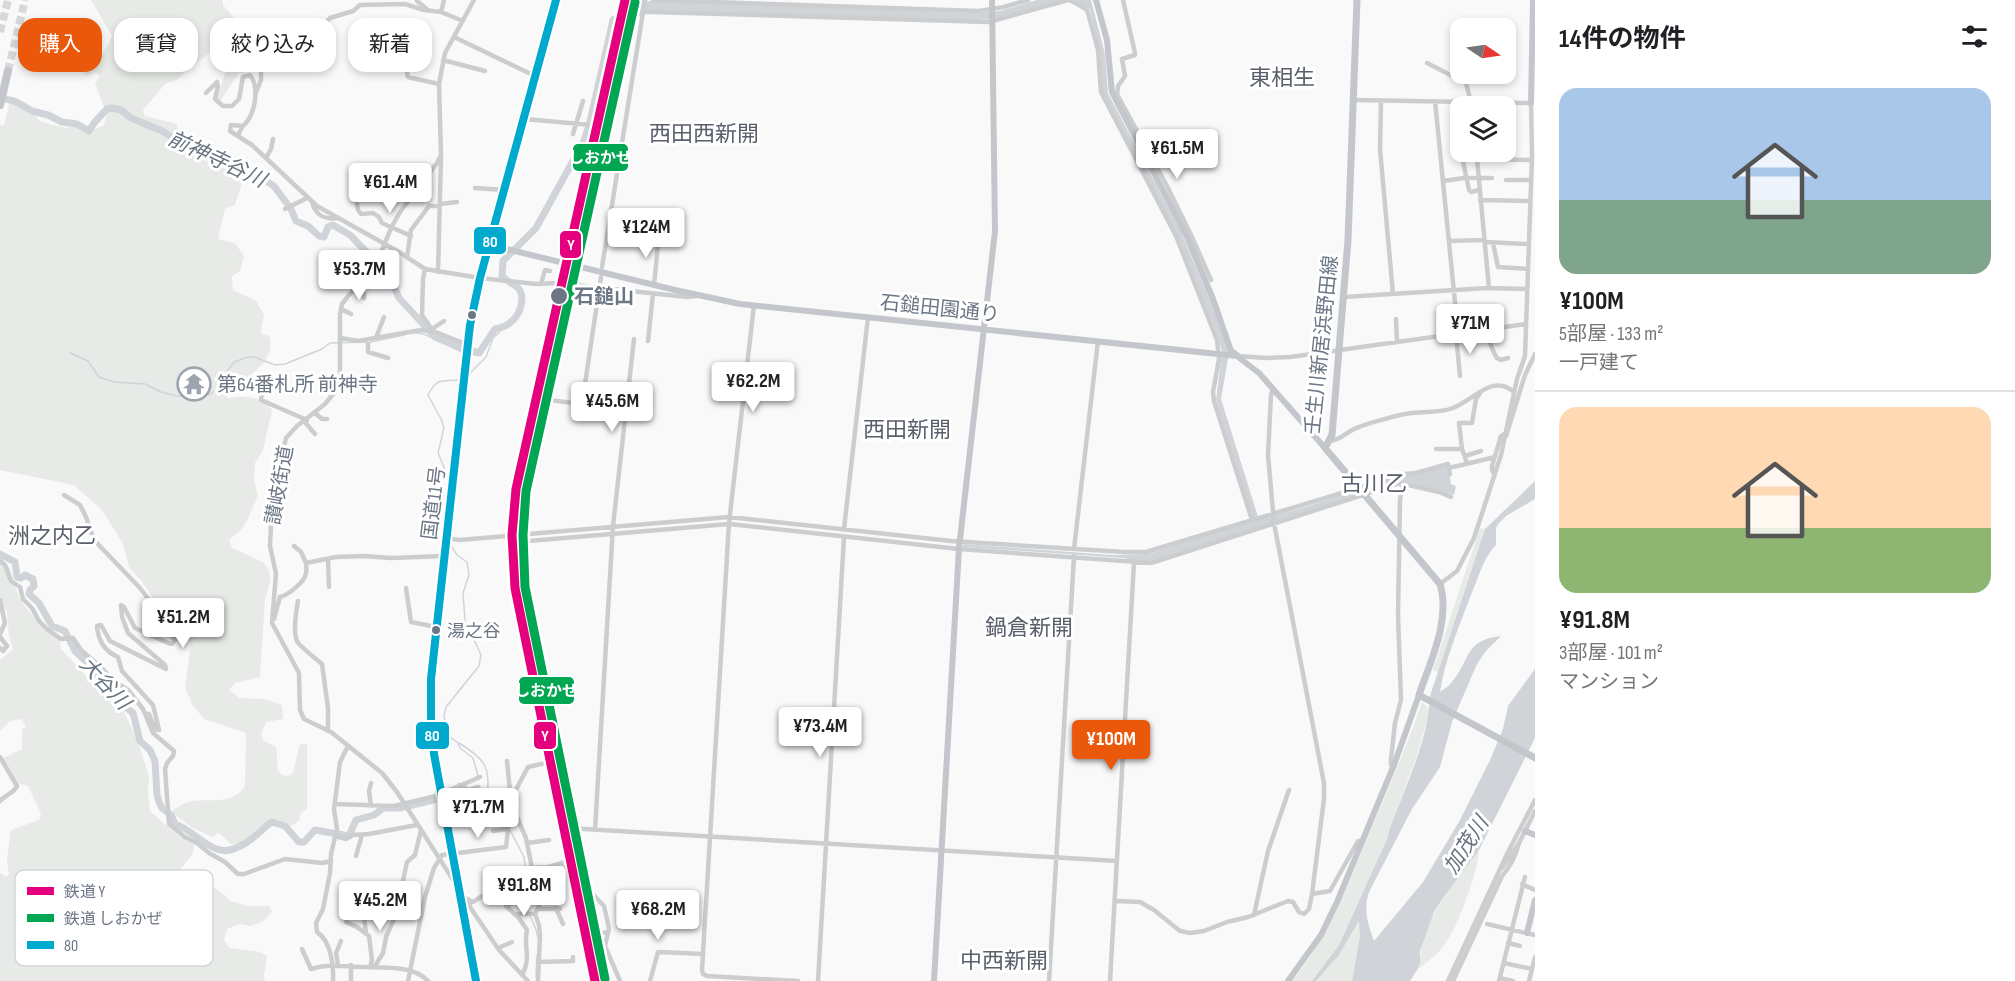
<!DOCTYPE html>
<html lang="ja">
<head>
<meta charset="utf-8">
<style>
	:root { --surface:#fff; --page:#f6f6f6; --text:#202124; --muted:#757577; --line:#e0e0e0; --accent:#ea580c }
	body { margin:0; font-family:"Sofia Sans Condensed","Noto Sans JP",sans-serif; background:var(--page); color:var(--text); height:100vh; display:flex; flex-direction:column; font-size:22px; white-space:nowrap }
	* { box-sizing:border-box; margin:0 }
	p { font-size:20px; color:var(--muted) }
	.icon { flex:none; width:33px; height:33px; fill:none; stroke:currentColor; stroke-width:2; stroke-linecap:round; stroke-linejoin:round }
	.map { position:relative; flex:1; overflow:hidden }
	.sheet { display:flex; flex-direction:column; background:var(--surface); width:480px }
	.sheet>* { flex:none }
	.guide { position:absolute; left:18px; top:18px; width:570px; height:54px; display:flex; gap:12px }
	.needle { width:39px; rotate:103deg }
	.buttons { position:absolute; left:1450px; top:18px; display:grid; gap:12px }
	.buttons a { display:grid; place-items:center; width:66px; height:66px; border-radius:12px; background:var(--surface); box-shadow:0 3px 9px #0003; font-size:30px }
	.price { position:absolute; translate:-50% -51px; padding:0 14px; border-radius:6px; background:#fff; color:#222; font-size:20px; line-height:39px; filter:drop-shadow(0 2px 3px #0008) }
	.price::after { content:''; position:absolute; left:50%; top:36px; width:18px; height:14px; margin-left:-9px; background:inherit; clip-path:polygon(0 0,100% 0,50% 100%) }
	.price.selected { background:var(--accent); color:#fff }
	ul { padding:0; list-style:none }
	li { display:grid; align-content:center; gap:12px; height:318px; padding:0 24px }
	li+li { border-top:2px solid var(--line) }
	li span { display:grid; place-items:center; height:186px; border-radius:18px; color:#555 }
	li>.icon { margin-inline-start:auto }
	span .icon { width:108px; height:108px; fill:#fffc; stroke-width:1 }
	li b { font-size:26px }
	h2 { display:flex; justify-content:space-between; align-items:center; height:72px; padding:0 24px; font-size:26px }
	.pill { padding:0 21px; border-radius:18px; background:var(--surface); box-shadow:0 3px 9px #0003; font-size:21px; line-height:54px }
	.pill.selected { background:var(--accent); color:#fff }
	main { display:flex; flex:1; min-height:0 }
	.map>svg:first-child { display:block }
</style>
</head>
<body>
<main>
<div class="map">
<svg width="1535" height="981" viewBox="0 0 1535 981">
	<rect width="100%" height="100%" fill="#f9f9f9"/>
	<path fill="#e7eae6" d="M91,0H223V5C239,22 242,30 239,53L248,56L249,65L246,72L239,73L220,101L217,99L226,70V64L213,50L176,80L165,84L143,110L145,116L177,124L178,131L176,139L204,151L211,160L226,169L239,172L243,180L235,205L225,209L218,239L235,243L244,256L240,271L232,276L233,290L256,301L264,315L261,329L262,334L269,336C277,363 246,379 225,388L224,393L228,398C242,396 264,395 272,410L263,450L255,463L254,481L258,496C248,515 248,528 229,539L232,548L263,562L269,571L270,582L265,600L260,677L235,683L229,690L239,698L264,699L282,705L283,719L266,722L261,735L264,741L276,747L278,770L282,775L288,776L293,773L300,744H307V809L301,813L299,821L289,827C268,813 267,827 251,838C245,842 238,843 232,845L219,833L212,837L191,827L173,813L174,809C180,806 186,802 192,801C212,798 232,806 245,786L246,733L204,719L192,704L185,687L191,643L173,628L143,583L129,567L123,544L102,510L74,485L0,470V125H4L9,105L17,98L30,105L38,120L51,125L68,128L81,124L95,129L104,125L107,115L95,84L100,76L95,72L87,76L82,72L83,65L101,57L112,36Z
		M1480,528L1485,529L1438,672L1433,670Z
		M0,557C13,566 13,586 21,600C30,616 44,626 59,637L61,649L85,675L122,707L138,742L149,776L148,790L150,811L180,837L194,844L193,853L179,871L183,880L217,889L231,901L247,906H269L272,912L262,922L250,926L240,924L227,929L224,940L229,948L260,952L267,956L264,976L265,981H0V873L6,877L9,874L7,860L11,830L39,820L41,814L28,786L17,783L3,758L22,749V729L26,727L22,719L10,721L0,731V660L13,649L9,636L7,612L0,601Z
		M1422,702L1430,710L1417,755L1390,828L1387,839L1339,945L1312,981H1292C1327,939 1346,889 1367,839C1386,794 1406,749 1422,702Z
		M1479,850C1478,871 1458,927 1445,944C1438,954 1427,962 1417,970C1422,958 1420,947 1425,934C1437,902 1458,877 1479,850Z
		M1360,920V936L1352,981H1316L1339,955Z"/>
	<path fill="#d0d4d8" d="M1037,0H1062L996,19L977,20L645,10L622,20V17L646,1L978,13L1000,11Z
		M1075,0H1091L1105,54L1108,93L1181,232L1211,302L1229,353L1221,399L1259,520L1308,506L1405,475L1446,466H1448L1451,484L1456,486L1454,495L1401,482L1150,561H1135L1124,558L963,547V544L1113,555L1148,554L1254,521L1216,400L1222,352L1217,334L1179,239L1103,95L1100,53L1090,10Z
		M1535,481V499L1506,516L1499,523L1496,528V545C1483,558 1478,579 1471,595C1459,627 1445,659 1440,692C1443,689 1448,687 1451,683C1471,661 1463,640 1501,636L1486,651L1477,664L1452,722L1440,767L1412,809L1369,892C1363,910 1368,924 1374,941L1423,882L1460,820L1490,760L1503,729L1508,706L1535,669V738L1479,850L1443,898L1434,912L1420,951V963L1417,970L1410,981H1352L1360,936L1359,921L1339,955L1316,981H1312L1339,945L1387,839L1390,828C1405,787 1429,739 1430,696L1485,529Z"/>
	<g fill="none" stroke-linecap="round" stroke-linejoin="round">
		<path stroke="#d0d4d8" stroke-width="1.5" d="M415,333L424,334L462,352L464,349
			M371,342L404,335
			M70,353L88,361L99,377L114,382L145,384L161,392L177,396L196,397L210,394L216,390L219,384H224L228,370L234,362L248,357H254L275,365L285,364L322,349L330,343L366,342
			M467,376L486,357L493,338L506,326
			M443,536L449,479L438,453L444,428L441,419L428,395C438,376 442,382 461,380
			M450,544L457,555L467,562L469,575L463,593L465,620L481,655L479,666L446,707L444,716L448,735L458,743L460,748L473,758L478,776
			M459,743C485,759 491,767 487,797
			M510,830L524,857L525,867
			M524,871C523,878 525,904 528,911C532,922 536,925 538,938
			M536,977L537,955"/>
		<path stroke="#d0d4d8" stroke-width="7" d="M0,98L14,101L32,111L48,115L62,122L77,124L89,131L94,123L107,109L112,108L121,110L131,118L162,131L180,142L230,164L245,168L274,186L291,209L296,221L308,226L319,236L324,237L328,227L333,225L350,235L389,275L399,298L435,337L464,349L479,353L495,329C503,327 508,326 513,320C520,314 526,296 518,288C513,283 507,282 502,276L503,261L536,228L584,141L590,122L613,20C619,17 624,18 630,15
			M0,554L15,562L17,577L21,578L25,575L33,579L34,586L30,590L29,594L39,603L52,626L65,631L75,651L95,670L99,679L109,686L118,701L133,713L140,741L150,750L155,761L157,795L159,802L162,808L171,815L175,824C197,831 214,861 238,847C243,845 249,841 254,837C261,832 265,826 272,822L285,826L299,842H304L315,830L349,836L356,820L374,815L383,808H400L437,799
			M443,796L460,788"/>
		<path stroke="#d6d8dc" stroke-width="8" stroke-dasharray="8 4" stroke-linecap="butt" d="M0,32L8,0
			M8,71L25,0"/>
		<path stroke="#cccdce" stroke-width="4.5" d="M653,0L979,11L1004,7L1028,0
			M1070,0L1086,9L1088,13L1098,50L1101,92L1176,236L1217,340L1219,359L1213,392L1214,401L1252,520
			M417,1L428,10
			M441,12L444,0
			M627,14L644,1
			M625,21L643,12H653L989,22L1068,0
			M454,37L535,76
			M409,59L407,73L408,77L439,84
			M443,60L485,71
			M1427,63L1466,83L1472,106
			M206,93L217,82L218,86L215,99L223,106H232L239,99L243,77L250,75C260,88 255,116 243,126
			M255,95L261,80V64L272,49L285,46L299,45L319,30L330,18L353,11L360,5L405,4L424,10L441,12L463,21
			M1117,96L1118,86L1125,76L1122,59L1135,55V53L1123,0
			M1118,96L1167,186L1192,237L1211,280
			M1353,100L1531,103L1532,156L1525,356L1517,379L1501,455L1474,538L1457,571L1440,584
			M1381,101L1380,149L1393,294
			M1435,101L1458,333
			M1454,101L1461,150
			M524,119L592,125
			M573,134L583,101
			M238,135L243,126L231,125L230,131L252,145L317,206L399,252L425,269L480,278L536,284L556,283L687,297L697,296
			M1461,152L1469,190L1471,192L1479,190
			M266,158L271,149L273,139
			M1506,180H1531
			M1443,181L1464,178H1492
			M475,188L505,190
			M1480,200L1530,201
			M312,202C315,215 325,220 338,218
			M357,204L358,210L361,214L373,213L379,217L382,223L411,236
			M440,204L457,202
			M285,209L307,198
			M1449,241L1484,240
			M1485,242L1528,244
			M1493,243L1498,267L1528,269
			M407,257L411,230L429,206H440
			M602,267L645,0
			M425,269L423,279L422,315L433,331
			M438,272L441,158
			M541,284L545,270L550,271
			M654,285L659,235
			M357,287L364,293V298
			M1489,288L1477,159L1531,160
			M1344,297L1487,288L1527,289
			M754,305L729,523L702,970L703,974L707,976L798,981
			M341,309L351,314
			M1484,309L1486,329
			M1396,319L1397,342
			M432,329L444,321
			M1485,330L1494,353L1497,358L1501,360L1508,358
			M1456,334L1460,376
			M341,338L358,341L421,330L433,331L468,345
			M376,338L384,317
			M368,340V352L388,358
			M648,341L653,294
			M1237,356L1267,358L1290,357L1526,324
			M264,376L261,400L307,420
			M1273,389L1271,395L1268,455L1274,523L1324,783V799L1312,894L1330,891L1358,841H1363
			M315,413L322,419H327
			M304,421L315,434
			M1506,436L1525,375L1535,354
			M1330,441C1342,440 1348,430 1359,427C1369,423 1401,414 1412,413C1426,411 1440,413 1453,408C1474,400 1493,373 1514,392
			M1436,449H1462
			M1465,456L1481,451
			M1467,463L1462,449L1459,423H1472L1476,399L1480,393
			M1449,468L1495,457
			M1494,474L1492,470V466L1501,436L1504,434
			M64,495L80,505L86,517L94,540L140,588L149,600L161,623L175,640L172,644L168,643L135,628L124,607L121,605L122,617L128,633L165,665L166,669L110,641L101,625L97,626C98,641 104,651 118,657L122,671L153,705L159,730L155,729L149,714H145
			M844,529L868,317
			M516,535C513,488 532,444 540,399L582,404L601,277
			M446,538L459,540L729,517L951,541L1124,552H1146L1405,474L1416,473L1448,464L1450,474
			M294,546L301,552L306,563
			M1074,549L1098,341
			M328,559L329,587
			M0,561L5,565L11,581L20,587L23,599L32,608L39,621L47,629L61,639L73,638L81,650L103,669L112,680L128,690L143,709L153,733L174,751L173,756L167,763L165,769L169,824L185,837L197,843L209,853L225,862L238,874H244L285,859L322,863L331,861
			M406,588L411,622L436,627
			M0,600L5,623L0,634
			M298,601C296,611 292,637 299,644C306,651 315,658 322,664L328,708V731
			M274,619L280,597C288,595 305,582 306,573C307,569 306,566 306,563L336,557L363,556L391,558L444,556
			M0,637L7,646L3,651L0,648
			M0,757L17,786C14,793 5,795 0,801
			M507,761L511,802L516,808L517,817L526,838L532,868
			M1394,767L1391,765V759L1395,723L1401,700L1398,615L1400,500L1402,484
			M371,783L369,791L371,806
			M459,785L469,790L478,787L493,814L508,832
			M511,799L528,767L554,761
			M335,804L394,806L436,796L480,777
			M568,828L1117,861
			M595,830L613,526L634,339
			M493,831L506,829
			M335,836L346,839L353,835L369,834L417,825
			M527,843L549,840
			M356,856L362,835
			M573,859L578,879L604,906L609,928L605,946L620,981
			M1502,868L1519,843L1535,811
			M527,869L531,879L543,886
			M504,882L513,903L506,906L519,918L527,930C523,948 532,957 522,975
			M458,883H455L397,792L382,773L331,732L304,719L300,710L299,673L272,623L276,574L270,546L272,504L279,486L281,460L286,438L297,426L325,404L334,393L340,380V314L342,304L349,295L367,277L376,265L391,228L400,212L437,163L441,155L439,84L445,53L474,0
			M1522,884L1535,890
			M462,899L465,898L473,902L520,872L528,868L548,867L576,859V852L571,844L525,619L518,575L517,542L729,524L959,549L1151,563L1400,483L1439,492L1451,497
			M1115,901L1140,902L1154,910L1180,931L1190,933L1204,931L1227,922L1248,917L1288,901L1293,902L1299,912L1304,914L1309,909L1312,894
			M469,902L470,907L499,950L528,981
			M556,908L563,924
			M538,909H560
			M514,914H535
			M1254,915L1268,851L1289,790
			M364,917L366,933
			M346,922L357,927L369,936L372,960L370,967
			M587,922L588,931L607,933
			M1487,924L1535,935
			M1508,943L1520,946
			M498,948L512,942
			M302,949L311,969C329,963 345,967 364,967C384,968 413,965 428,981
			M538,962L573,961V957
			M1504,963L1532,969
			M338,965L336,953L341,941
			M351,965V981
			M375,966L383,953L386,937L395,917L407,862L415,855L421,830
			M1500,978L1513,981
			M333,981C334,966 331,941 317,932L316,923L323,909L330,873L331,854L337,829L334,809L340,762L348,746
			M408,981L425,897L434,868L442,855L506,847L511,802
			M538,981L540,936L539,925L535,914L539,906L541,889L567,868L563,862
			M650,981L658,952L703,954
			M818,981L844,537
			M1049,981L1074,556
			M1110,981L1134,562
			M1448,981L1508,852L1535,800
			M1453,981L1502,876C1510,867 1516,855 1519,843
			M1499,981L1525,877
			M1529,981L1535,957"/>
		<path stroke="#c3c6ca" stroke-width="6" d="M1096,0L1107,40L1112,92L1187,237L1213,299L1231,351L1237,355
			M1531,103L1533,0
			M490,245L675,290L740,304L1237,356L1259,373L1325,448
			M1525,831L1535,835
			M1527,933L1535,900
			M934,981L959,548L995,231L992,0
			M1288,981L1321,935L1337,902L1394,765L1419,695"/>
		<path stroke="#c3c6ca" stroke-width="7" d="M1357,0L1348,240L1332,435L1325,448L1440,584C1451,620 1430,662 1419,695L1535,758"/>
		<path stroke="#c3c6ca" stroke-width="8" d="M0,105L8,71
			M476,981L434,754L431,718V679L470,325L480,278L556,0"/>
		<defs>
			<path id="rail" d="M533,411C541,352 554,293 572,236"/>
		</defs>
		<use href="#rail" stroke="#c3c3c4" stroke-width="4"/>
		<use href="#rail" stroke="#fff" stroke-width="1.5" stroke-dasharray="4.5" stroke-linecap="butt"/>
		<defs>
			<path id="bus-1" d="M476,981L434,754L431,718V679L470,325L480,278L556,0"/>
		</defs>
		<use href="#bus-1" stroke="#fff" stroke-width="12"/>
		<use href="#bus-1" stroke="#00a9ce" stroke-width="8"/>
		<defs>
			<path id="rail-1" d="M595,981L515,588L512,535L516,489L625,0"/>
			<path id="rail-2" d="M605,979L525,587L523,535L526,491L635,2"/>
		</defs>
		<use href="#rail-1" stroke="#fff" stroke-width="14"/>
		<use href="#rail-2" stroke="#fff" stroke-width="14"/>
		<use href="#rail-1" stroke="#e5007d" stroke-width="9"/>
		<use href="#rail-2" stroke="#00a651" stroke-width="9"/>
	</g>
	<defs>
		<symbol id="temple-ring" viewBox="-11 -11 22 22"><circle r="9.5" fill="#fff" stroke="#9da4ae" stroke-width="1.5"/><path d="M0-6L5-2H3V0L6.5 2.5H4V6H1.5V3h-3V6H-4V2.5H-6.5L-3 0V-2H-5Z" fill="#9da4ae"/></symbol>
	</defs>
	<g fill-rule="evenodd">
		<use href="#temple-ring" x="175" y="365" width="38" height="38"/>
	</g>
	<g fill="#6c7685" stroke="#fff" stroke-width="2">
		<circle cx="559" cy="296" r="9"/>
		<circle cx="472" cy="315" r="5"/>
		<circle cx="436" cy="630" r="5"/>
	</g>
	<g text-anchor="middle" stroke-width="6" stroke-linejoin="round" paint-order="stroke">
		<g font-size="18" fill="#6c7685" stroke="#fff" text-anchor="start">
			<text x="447" y="637">湯之谷</text>
		</g>
		<g font-size="20" font-weight="bold" fill="#6c7685" stroke="#fff" text-anchor="start">
			<text x="574" y="303">石鎚山</text>
		</g>
		<g font-size="20" fill="#6c7685" stroke="#fff">
			<text transform="translate(940 308) rotate(6)" y="7">石鎚田園通り</text>
			<text transform="translate(1321 345) rotate(-84)" y="7">壬生川新居浜野田線</text>
			<text transform="translate(279 485) rotate(-80)" y="7">讃岐街道</text>
			<text transform="translate(433 503) rotate(-83)" y="7">国道11号</text>
		</g>
		<g font-size="20" fill="#6c7685" stroke="#fff" text-anchor="start">
			<text x="217" y="391">第64番札所 前神寺</text>
		</g>
		<g font-size="21" font-style="italic" fill="#687580" stroke="#fff">
			<text transform="translate(217 159) rotate(25)" y="7">前神寺谷川</text>
			<text transform="translate(105 683) rotate(47)" y="7">大谷川</text>
			<text transform="translate(1466 845) rotate(-57)" y="7">加茂川</text>
		</g>
		<g font-size="22" fill="#59606b" stroke="#fff">
			<text x="1282" y="85">東相生</text>
			<text x="704" y="141">西田西新開</text>
			<text x="907" y="437">西田新開</text>
			<text x="1374" y="491">古川乙</text>
			<text x="52" y="543">洲之内乙</text>
			<text x="1029" y="635">鍋倉新開</text>
			<text x="1004" y="968">中西新開</text>
		</g>
	</g>
	<rect x="15" y="870" width="198" height="96" rx="9" fill="#fff" stroke="#d3d6da" stroke-width="1.5"/>
	<rect x="27" y="887" width="27" height="8" fill="#e5007d"/>
	<rect x="27" y="914" width="27" height="8" fill="#00a651"/>
	<rect x="27" y="941" width="27" height="8" fill="#00a9ce"/>
	<g font-size="16" fill="#6c7685">
		<text x="64" y="897">鉄道 Y</text>
		<text x="64" y="924">鉄道 しおかぜ</text>
		<text x="64" y="951">80</text>
	</g>
	<g stroke="#fff" stroke-width="2">
		<rect x="572" y="143" width="57" height="29" rx="6" fill="#00a651"/>
		<rect x="473" y="226" width="34" height="29" rx="6" fill="#00a9ce"/>
		<rect x="559" y="230" width="23" height="29" rx="6" fill="#e5007d"/>
		<rect x="518" y="676" width="57" height="29" rx="6" fill="#00a651"/>
		<rect x="415" y="721" width="35" height="29" rx="6" fill="#00a9ce"/>
		<rect x="533" y="721" width="24" height="29" rx="6" fill="#e5007d"/>
	</g>
	<g font-size="16" text-anchor="middle" font-weight="bold" fill="#fff">
		<text x="600" y="163">しおかぜ</text>
		<text x="490" y="247">80</text>
		<text x="571" y="250">Y</text>
		<text x="546" y="696">しおかぜ</text>
		<text x="432" y="741">80</text>
		<text x="545" y="741">Y</text>
	</g>
</svg>
<div class="buttons">
<a><svg class="needle" viewBox="-14 -14 28 28"><path d="M0-13l5 13h-10z" fill="#e53935"/><path d="M0 13l5-13h-10z" fill="#757577"/></svg></a>
<a><svg class="icon" aria-label="layers" viewBox="0 0 24 24"><path d="M12 4l9 5-9 5-9-5zM3 14l9 5 9-5"/></svg></a>
</div>
<b class="price" style="left:1177px;top:180px">¥61.5M</b>
<b class="price" style="left:390px;top:214px">¥61.4M</b>
<b class="price" style="left:646px;top:259px">¥124M</b>
<b class="price" style="left:359px;top:301px">¥53.7M</b>
<b class="price" style="left:1470px;top:355px">¥71M</b>
<b class="price" style="left:753px;top:413px">¥62.2M</b>
<b class="price" style="left:612px;top:433px">¥45.6M</b>
<b class="price" style="left:183px;top:649px">¥51.2M</b>
<b class="price" style="left:820px;top:758px">¥73.4M</b>
<b class="price selected" style="left:1111px;top:771px">¥100M</b>
<b class="price" style="left:478px;top:839px">¥71.7M</b>
<b class="price" style="left:524px;top:917px">¥91.8M</b>
<b class="price" style="left:380px;top:932px">¥45.2M</b>
<b class="price" style="left:658px;top:941px">¥68.2M</b>
<div class="guide">
<a class="pill selected">購入</a>
<a class="pill">賃貸</a>
<a class="pill">絞り込み</a>
<a class="pill">新着</a>
</div>
</div>
<section class="sheet">
<h2>14件の物件<svg class="icon" aria-label="filters" viewBox="0 0 24 24"><path d="M4 7h16M4 17h16"/><circle cx="9" cy="7" r="2"/><circle cx="15" cy="17" r="2"/></svg></h2>
<ul>
<li><span style="background:linear-gradient(#a9c7e8 60%,#7fa58c 0)"><svg class="icon" aria-label="home" viewBox="0 0 24 24"><path d="M3 11l9-7 9 7M6 9v11h12V9"/></svg></span><div><b>¥100M</b><p>5部屋 · 133 m²</p><p>一戸建て</p></div></li>
<li><span style="background:linear-gradient(#ffd9b3 65%,#8fb573 0)"><svg class="icon" aria-label="home" viewBox="0 0 24 24"><path d="M3 11l9-7 9 7M6 9v11h12V9"/></svg></span><div><b>¥91.8M</b><p>3部屋 · 101 m²</p><p>マンション</p></div></li>
</ul>
</section>
</main>
</body>
</html>
